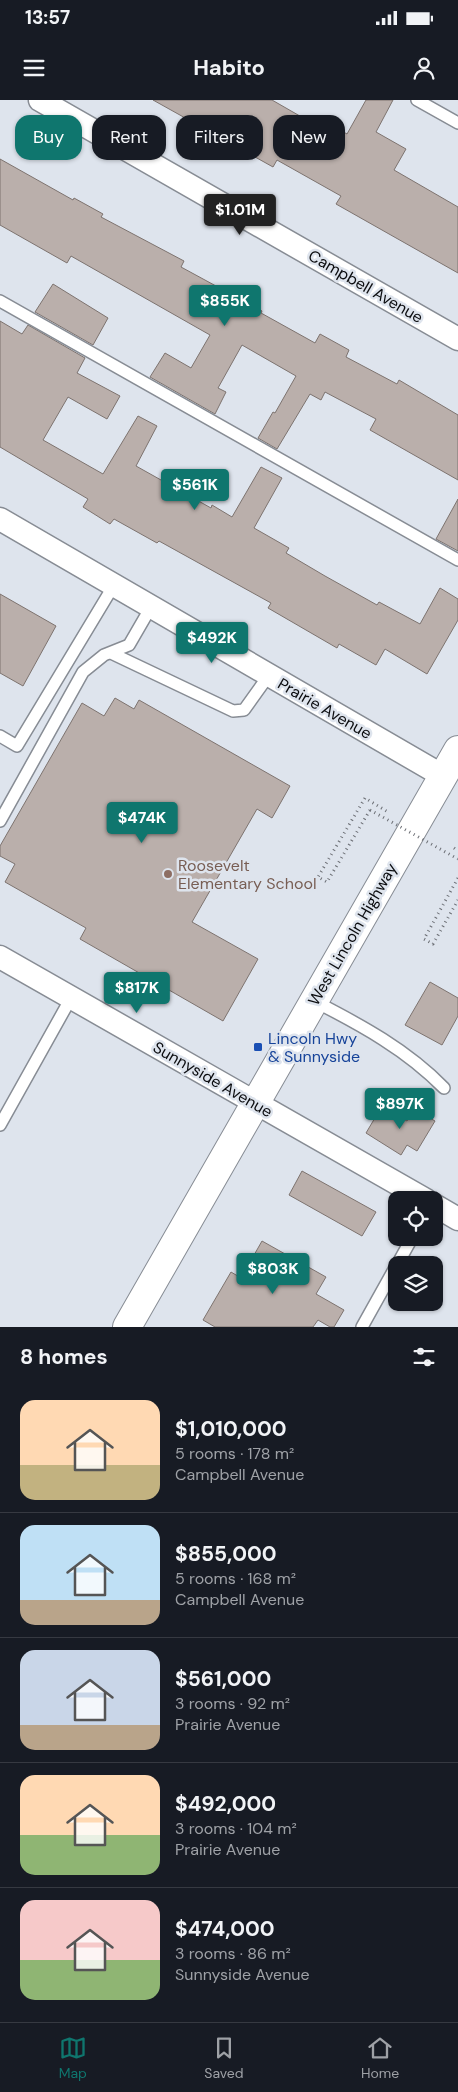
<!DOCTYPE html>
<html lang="en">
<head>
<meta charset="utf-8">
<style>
	:root { --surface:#171b24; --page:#242831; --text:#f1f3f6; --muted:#9ea1a6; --line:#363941; --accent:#0f766e }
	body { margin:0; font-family:"DM Sans",sans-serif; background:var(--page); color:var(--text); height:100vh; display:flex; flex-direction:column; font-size:19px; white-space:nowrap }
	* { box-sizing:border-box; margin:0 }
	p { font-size:16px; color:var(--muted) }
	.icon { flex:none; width:28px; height:28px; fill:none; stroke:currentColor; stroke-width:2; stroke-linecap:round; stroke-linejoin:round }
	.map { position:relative; height:1227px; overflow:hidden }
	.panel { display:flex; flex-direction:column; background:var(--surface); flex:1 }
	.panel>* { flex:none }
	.top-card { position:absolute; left:15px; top:15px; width:429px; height:45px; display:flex; gap:10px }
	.fabs { position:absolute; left:388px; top:1091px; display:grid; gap:10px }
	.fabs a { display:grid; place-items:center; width:55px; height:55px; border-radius:10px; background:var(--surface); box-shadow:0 1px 4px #0004; font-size:25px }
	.price { position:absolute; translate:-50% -42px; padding:0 11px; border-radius:5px; background:var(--accent); color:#fff; font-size:16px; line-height:32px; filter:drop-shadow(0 1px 2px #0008) }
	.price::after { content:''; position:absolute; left:50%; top:30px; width:15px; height:11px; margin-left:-8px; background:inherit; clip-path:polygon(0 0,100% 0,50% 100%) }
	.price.selected { background:#222; color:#fff }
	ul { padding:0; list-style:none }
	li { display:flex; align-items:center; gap:15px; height:125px; padding:0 20px }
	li+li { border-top:1px solid var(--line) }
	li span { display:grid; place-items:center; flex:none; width:140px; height:100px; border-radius:15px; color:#555 }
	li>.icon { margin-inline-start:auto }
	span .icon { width:60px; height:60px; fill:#fffc; stroke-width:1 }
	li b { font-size:21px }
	h2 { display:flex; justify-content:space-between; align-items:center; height:60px; padding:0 20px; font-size:21px }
	.pill { padding:0 18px; border-radius:15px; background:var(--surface); box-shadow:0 1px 4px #0004; font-size:18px; line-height:45px }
	.pill.selected { background:var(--accent); color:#fff }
	.status { display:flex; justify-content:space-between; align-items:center; height:35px; padding:0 25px; background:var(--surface); direction:ltr }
	.status svg { height:14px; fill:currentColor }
	header { display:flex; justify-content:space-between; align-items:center; height:65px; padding:0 20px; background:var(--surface); font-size:22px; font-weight:700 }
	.tab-bar { display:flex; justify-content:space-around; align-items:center; height:70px; border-top:1px solid var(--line); background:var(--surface); font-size:14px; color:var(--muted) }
	.tab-bar a { display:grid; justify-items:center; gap:2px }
	.tab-bar .selected { color:var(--accent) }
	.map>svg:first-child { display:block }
</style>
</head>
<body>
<div class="status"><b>13:57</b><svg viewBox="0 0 49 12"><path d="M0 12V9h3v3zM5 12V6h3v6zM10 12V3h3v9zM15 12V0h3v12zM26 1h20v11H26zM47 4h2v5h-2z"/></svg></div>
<header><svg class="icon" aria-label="menu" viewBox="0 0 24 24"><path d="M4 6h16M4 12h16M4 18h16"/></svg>Habito<svg class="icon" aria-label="person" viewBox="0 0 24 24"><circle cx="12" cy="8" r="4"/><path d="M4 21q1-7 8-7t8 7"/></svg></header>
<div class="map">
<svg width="458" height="1227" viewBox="0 0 458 1227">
	<rect width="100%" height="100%" fill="#dee4ed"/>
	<path fill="#baafab" stroke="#7d736f" d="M153,0H272L326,31L330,24L347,34L366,0H393L376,32L406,49L394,70L458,107V173L336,104L341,96L277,60L273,67Z
		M0,59L73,100L74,98L103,114L101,117L184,161L181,167L262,211L261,213L315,243L320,234L349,250L346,257L397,284L399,280L458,315V380L370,330L376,319L325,292L321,300L310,294L277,349L258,338L273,312L275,313L296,276L242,245L218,288L226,292L215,314L150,277L165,253L191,268L210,235L71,156L67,163L0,125Z
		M53,184L108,218L93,245L35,212Z
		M0,221L22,234L28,225L85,258L77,273L120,296L107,319L68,297L43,340L103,374L138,316L157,326L136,366L211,408L212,405L232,417L261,367L282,378L254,428L289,448L286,453L325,476L377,505L379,502L420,524L440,488L458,499V520L427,574L385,549L376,565L339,544L337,548L268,508L271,503L159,441L157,443L114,419L110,424L83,407L88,399L0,347Z
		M458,399V451L436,439Z
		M0,494L56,526L23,586L0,573Z
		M115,598L134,609L139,600L290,686L272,718L257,709L192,822L258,859L223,921L80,839L86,828L5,782L15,764L0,756V746L82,603L104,616Z
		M430,882L458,898V916L442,945L405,925Z
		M382,1006L407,1021L414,1009L435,1021L417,1051L407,1045L401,1055L366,1033Z
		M302,1071L376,1112L362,1136L289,1095Z
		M262,1141L326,1177L316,1194L344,1210L334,1227H330L318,1220L313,1227H215L203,1220L231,1172L241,1178Z"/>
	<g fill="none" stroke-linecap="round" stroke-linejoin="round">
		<defs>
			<path id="lane" d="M417,0L458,23
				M0,201L458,460
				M111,553L233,611L244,610L269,575
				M0,636L17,646L114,485
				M0,721L83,572L104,555L129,545L151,507
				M314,901C361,925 407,950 444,988
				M0,1025L71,898
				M397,1165L412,1138
				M362,1227L396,1166"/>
			<path id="street" d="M40,0L458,239
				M0,419L443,676
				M0,857L426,1100
				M434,1105L458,1119"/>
			<path id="primary" d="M127,1227L458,650"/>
		</defs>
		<use href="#lane" stroke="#878c94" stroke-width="14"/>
		<use href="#street" stroke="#878c94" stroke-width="25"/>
		<use href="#primary" stroke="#878c94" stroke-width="30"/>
		<path stroke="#6c6f75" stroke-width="3" stroke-dasharray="1 4" stroke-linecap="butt" d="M370,710L327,782L318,777L365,698L388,712
			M454,748L458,751
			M458,778L424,839L433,844L458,800"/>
		<use href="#lane" stroke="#fff" stroke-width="11"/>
		<use href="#street" stroke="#fff" stroke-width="22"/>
		<use href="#primary" stroke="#fff" stroke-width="28"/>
		<path stroke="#6c6f75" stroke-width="3" stroke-dasharray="1 4" stroke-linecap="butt" d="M370,710L458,759"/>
	</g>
	<circle fill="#8d6e63" stroke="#dee4ed" stroke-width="2" cx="168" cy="774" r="5"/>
	<rect fill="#1a4fb4" stroke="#dee4ed" stroke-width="2" x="253" y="942" width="10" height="10" rx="2.5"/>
	<g text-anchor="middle" stroke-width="5" stroke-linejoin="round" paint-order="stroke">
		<g font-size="16" fill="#0b0c0f" stroke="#dee4ed">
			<text transform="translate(366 186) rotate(30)" y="6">Campbell Avenue</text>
			<text transform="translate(325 608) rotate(30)" y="6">Prairie Avenue</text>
			<text transform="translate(352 834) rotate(-60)" y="6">West Lincoln Highway</text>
			<text transform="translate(213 979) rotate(30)" y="6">Sunnyside Avenue</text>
		</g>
		<g font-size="16" fill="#785e54" stroke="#dee4ed" text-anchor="start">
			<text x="178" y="771">Roosevelt<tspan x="178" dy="18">Elementary School</tspan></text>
		</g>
		<g font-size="16" fill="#164399" stroke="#dee4ed" text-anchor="start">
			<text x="268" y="944">Lincoln Hwy<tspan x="268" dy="18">&amp; Sunnyside</tspan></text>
		</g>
	</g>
</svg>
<div class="fabs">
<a><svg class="icon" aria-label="locate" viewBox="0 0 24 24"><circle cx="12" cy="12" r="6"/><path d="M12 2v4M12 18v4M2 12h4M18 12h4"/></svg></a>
<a><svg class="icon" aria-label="layers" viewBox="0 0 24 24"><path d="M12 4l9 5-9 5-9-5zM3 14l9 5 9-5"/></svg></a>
</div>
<b class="price selected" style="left:240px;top:136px">$1.01M</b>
<b class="price" style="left:225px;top:227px">$855K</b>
<b class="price" style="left:195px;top:411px">$561K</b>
<b class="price" style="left:212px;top:564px">$492K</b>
<b class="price" style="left:142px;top:744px">$474K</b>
<b class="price" style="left:137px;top:914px">$817K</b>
<b class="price" style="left:400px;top:1030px">$897K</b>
<b class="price" style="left:273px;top:1195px">$803K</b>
<div class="top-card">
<a class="pill selected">Buy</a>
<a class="pill">Rent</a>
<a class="pill">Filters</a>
<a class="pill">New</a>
</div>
</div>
<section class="panel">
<h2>8 homes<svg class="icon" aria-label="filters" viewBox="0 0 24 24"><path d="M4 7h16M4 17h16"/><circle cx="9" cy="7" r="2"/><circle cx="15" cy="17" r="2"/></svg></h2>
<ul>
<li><span style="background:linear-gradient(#ffd9b3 65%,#c2b280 0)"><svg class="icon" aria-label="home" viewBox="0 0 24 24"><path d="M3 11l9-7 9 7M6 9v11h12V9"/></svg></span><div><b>$1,010,000</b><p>5 rooms · 178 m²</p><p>Campbell Avenue</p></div></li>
<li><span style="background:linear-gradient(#bfe0f5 75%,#b9a48a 0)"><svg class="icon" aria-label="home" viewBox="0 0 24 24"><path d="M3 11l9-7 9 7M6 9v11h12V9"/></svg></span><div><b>$855,000</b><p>5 rooms · 168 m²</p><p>Campbell Avenue</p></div></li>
<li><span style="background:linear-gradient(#c9d6e8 75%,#b9a48a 0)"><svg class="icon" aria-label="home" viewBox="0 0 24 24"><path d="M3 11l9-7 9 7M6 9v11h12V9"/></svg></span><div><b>$561,000</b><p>3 rooms · 92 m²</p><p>Prairie Avenue</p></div></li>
<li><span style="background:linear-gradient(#ffd9b3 60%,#8fb573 0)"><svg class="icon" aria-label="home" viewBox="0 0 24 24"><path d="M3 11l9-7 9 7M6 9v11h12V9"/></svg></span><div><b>$492,000</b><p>3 rooms · 104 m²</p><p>Prairie Avenue</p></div></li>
<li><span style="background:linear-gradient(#f6c9c9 60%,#8fb573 0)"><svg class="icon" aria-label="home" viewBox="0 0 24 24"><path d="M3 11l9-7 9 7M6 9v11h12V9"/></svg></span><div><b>$474,000</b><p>3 rooms · 86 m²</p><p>Sunnyside Avenue</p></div></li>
</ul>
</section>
<nav class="tab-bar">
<a class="selected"><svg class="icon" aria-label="map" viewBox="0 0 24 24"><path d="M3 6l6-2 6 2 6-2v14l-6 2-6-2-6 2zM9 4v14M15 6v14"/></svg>Map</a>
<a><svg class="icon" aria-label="saved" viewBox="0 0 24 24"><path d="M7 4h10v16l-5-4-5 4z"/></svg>Saved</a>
<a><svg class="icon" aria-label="home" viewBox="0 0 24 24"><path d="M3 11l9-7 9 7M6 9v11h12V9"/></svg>Home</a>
</nav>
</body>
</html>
